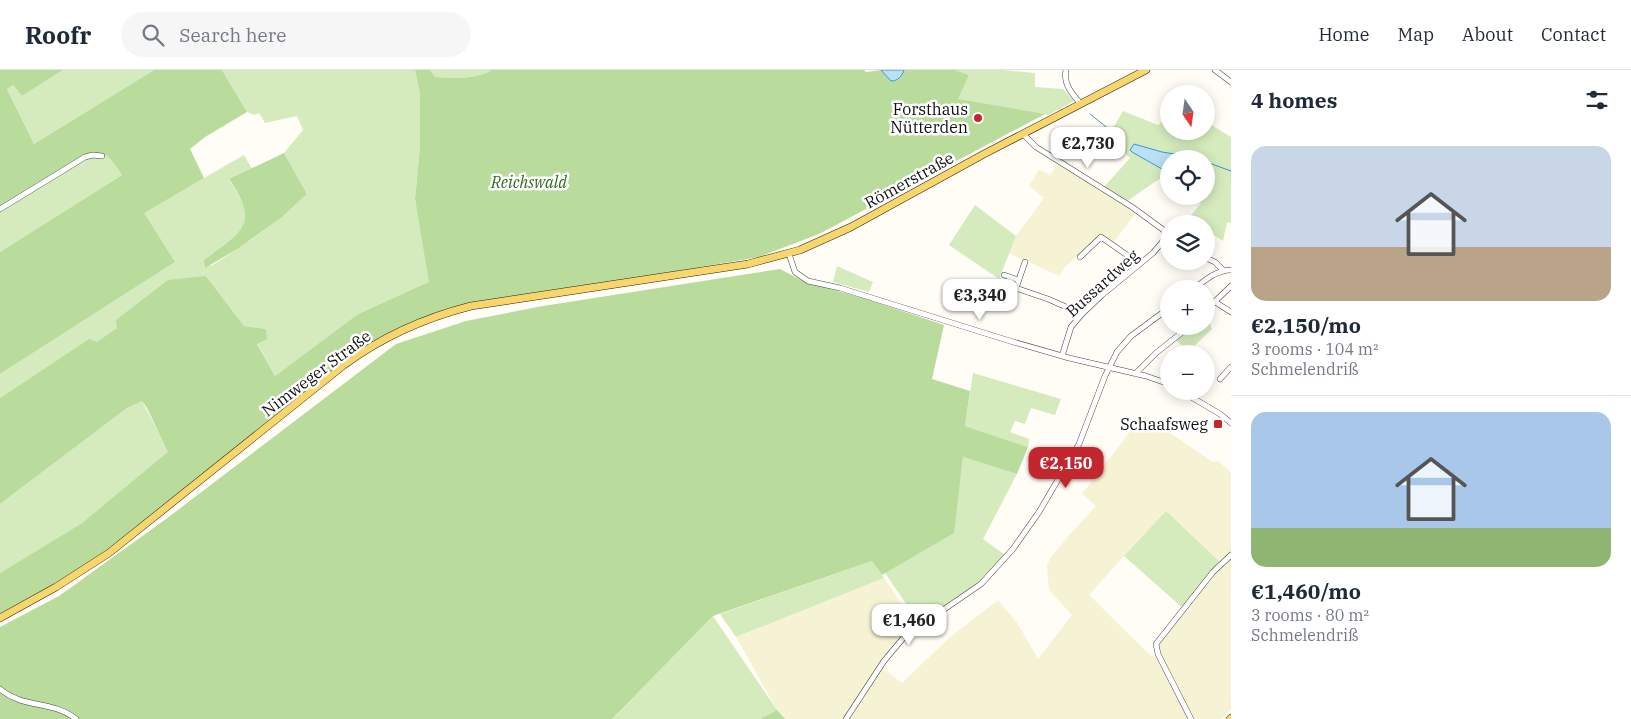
<!DOCTYPE html>
<html lang="en">
<head>
<meta charset="utf-8">
<style>
	:root { --surface:#fff; --page:#f6f6f7; --text:#1f2937; --muted:#747a83; --line:#e0e1e3; --accent:#c4262e }
	body { margin:0; font-family:"IBM Plex Serif",serif; background:var(--page); color:var(--text); height:100vh; display:flex; flex-direction:column; font-size:19px; white-space:nowrap }
	* { box-sizing:border-box; margin:0 }
	p { font-size:16px; color:var(--muted) }
	.icon { flex:none; width:28px; height:28px; fill:none; stroke:currentColor; stroke-width:2; stroke-linecap:round; stroke-linejoin:round }
	.map { position:relative; flex:1; overflow:hidden }
	.drawer { display:flex; flex-direction:column; background:var(--surface); width:400px }
	.drawer>* { flex:none }
	.needle { width:32px; rotate:167deg }
	.buttons { position:absolute; left:1160px; top:15px; display:grid; gap:10px }
	.buttons a { display:grid; place-items:center; width:55px; height:55px; border-radius:50%; background:var(--surface); box-shadow:0 2px 12px #0003; font-size:25px }
	.price { position:absolute; translate:-50% -42px; padding:0 11px; border-radius:10px; background:#fff; color:#222; font-size:16px; line-height:32px; filter:drop-shadow(0 1px 2px #0008) }
	.price::after { content:''; position:absolute; left:50%; top:30px; width:15px; height:11px; margin-left:-8px; background:inherit; clip-path:polygon(0 0,100% 0,50% 100%) }
	.price.on { background:var(--accent); color:#fff }
	ul { padding:0; list-style:none }
	li { display:grid; align-content:center; gap:10px; height:265px; padding:0 20px }
	li+li { border-top:1px solid var(--line) }
	li span { display:grid; place-items:center; height:155px; border-radius:15px; color:#555 }
	li>.icon { margin-inline-start:auto }
	span .icon { width:90px; height:90px; fill:#fffc; stroke-width:1 }
	li b { font-size:21px }
	h2 { display:flex; justify-content:space-between; align-items:center; height:60px; padding:0 20px; font-size:21px }
	header { display:flex; align-items:center; gap:30px; box-sizing:border-box; height:70px; padding:0 25px; background:var(--surface); border-bottom:1px solid var(--line) }
	header strong { font-size:24px }
	nav { display:flex; gap:28px; margin-inline-start:auto; font-size:18px }
	.search { width:350px; height:45px; background:var(--page); display:flex; align-items:center; gap:12px; box-sizing:border-box; padding:0 18px; border-radius:28px; color:var(--muted); font-size:19px }
	main { display:flex; flex:1; min-height:0 }
	.map>svg:first-child { display:block }
</style>
</head>
<body>
<header>
<strong>Roofr</strong>
<div class="search"><svg class="icon" aria-label="search" viewBox="0 0 24 24"><circle cx="10" cy="10" r="6"/><path d="M15 15l6 6"/></svg>Search here</div>
<nav><a>Home</a><a>Map</a><a>About</a><a>Contact</a></nav>
</header>
<main>
<div class="map">
<svg width="1231" height="649" viewBox="0 0 1231 649">
	<rect width="100%" height="100%" fill="#fffdf5"/>
	<path fill="#f6f3d4" fill-rule="evenodd" d="M1060,90L1137,142L1113,173L1101,165L1065,197L1059,206L1008,183L1016,166L1044,128L1029,116L1039,100L1050,105Z
		M1143,345L1213,392L1218,391L1231,402V639L1221,649H846L880,596L902,613L950,567L998,530L1018,554L1038,589L1072,545L1049,520L1047,496L1050,488L1070,464L1096,436L1082,424ZM1167,441L1196,522L1156,574L1158,584L1151,586L1089,525L1124,486Z
		M884,508L916,554L904,565L882,590L844,649H785L777,640L736,567Z"/>
	<path fill="#d5ebbd" d="M63,0H154L34,74L7,19L13,15L22,26Z
		M222,0H415L420,23V77L415,129L430,212L358,244L275,306L257,273L266,259L244,256L206,206L117,258L97,273L88,270L0,328V304L175,192L143,143L244,85L252,99L229,110C261,156 241,161 204,190L211,196C246,174 277,153 307,124L284,83L303,60L297,46L265,53L259,43L254,45L247,42Z
		M430,0H492C474,10 455,8 435,7Z
		M955,0H1003L1035,3V17L1063,19L1074,31L1048,45L957,29L969,5Z
		M1123,41L1158,55L1169,46V61H1206V52L1231,67V153L1227,152L1223,171L1206,160V154H1198L1189,148L1201,133L1190,126H1206V89H1169V114L1159,109L1126,132L1103,118L1130,88L1108,67Z
		M94,83C111,84 113,92 122,105L0,182V135L83,85Z
		M975,135L1016,166L999,209L949,175Z
		M837,196L873,212L869,222L833,212Z
		M1206,246L1212,259L1188,282L1175,269L1190,256H1206Z
		M973,303L1061,329L1055,345L1031,338L1025,354L1015,351L1010,362L1029,369L1028,377L965,356Z
		M142,331L169,382L82,453L0,503V434L127,338Z
		M963,387L1017,404L983,469L1005,485L982,510L919,553L885,503L953,463Z
		M1166,441L1222,494L1184,539L1124,486Z
		M872,491L884,508L736,567L720,544Z
		M713,546L777,640L760,649H612Z"/>
	<path fill="#b9dc9c" d="M0,0H63L22,26L13,15L7,19L34,74L154,0H222L247,42L205,67L190,79L204,108L144,143L175,192L0,304V182L122,105C109,86 107,80 83,85L0,135Z
		M415,0H430L435,7C455,8 474,10 492,0H864L866,2L881,0L892,11C898,11 902,6 904,0H955L969,5L958,29L1045,44L819,164L759,187L471,236L377,273L158,444L56,517L0,545V503L82,453L168,382L147,338L142,331L127,338L0,434V328L89,269L97,272L117,258L116,250L168,210L206,206L244,256L266,259L267,269L257,274L275,306L358,244L429,212L415,129L420,77V23Z
		M284,83L307,124L282,147L239,178L205,198L204,190C241,161 261,156 229,109Z
		M780,199L805,212L866,229L944,255L932,309L970,321L965,356L1028,377L1017,404L963,387L954,463L882,505L872,491L713,546L612,649H0V557L59,526L166,449L396,274L466,251L543,236Z
		M777,640L785,649H760Z"/>
	<path fill="#b9e0f7" stroke="#3f96cf" d="M881,0H904C902,6 898,11 891,11Z
		M1134,74L1162,82L1188,86L1193,89H1169V103L1132,82L1130,80Z"/>
	<g fill="none" stroke-linecap="round" stroke-linejoin="round">
		<path stroke="#3f96cf" stroke-width="1" d="M1090,44L1110,60
			M1209,93L1231,101"/>
		<defs>
			<path id="minor" d="M1066,0C1063,14 1072,24 1081,34
				M1215,0L1231,12
				M1023,64L1036,77L1132,137L1169,164
				M0,139L85,87L93,85L102,86
				M789,184L795,202L808,211L840,218L1010,271L1069,288L1146,306L1169,314
				M1080,187L1101,167L1140,194
				M1206,188L1215,192L1223,200
				M1025,192L1016,218L1048,229L1082,244
				M1004,205L1018,210
				M1194,219C1205,210 1217,200 1231,200
				M1215,232L1231,242
				M1206,240L1231,216
				M1062,286L1071,257L1082,244L1102,225L1153,183L1169,164
				M1135,304L1156,283L1190,256
				M1220,309L1231,297
				M1181,321L1220,344L1231,353
				M0,619C24,639 52,630 76,649
				M846,649L884,591L905,566L981,514L1013,479L1039,442L1079,374L1105,306L1117,282L1131,266L1169,238
				M1191,649L1158,584L1156,574L1213,502L1231,485"/>
			<path id="major" d="M0,548L56,517L109,483L344,295C383,266 424,248 471,236L748,194L800,180L851,157L984,84L1146,0
				M1230,649L1231,648"/>
		</defs>
		<use href="#minor" stroke="#444" stroke-width="6"/>
		<use href="#major" stroke="#222" stroke-width="8"/>
		<use href="#minor" stroke="#fff" stroke-width="5"/>
		<use href="#major" stroke="#f9d66b" stroke-width="7"/>
	</g>
	<g fill="#c4262e" stroke="#fff" stroke-width="2">
		<circle cx="978" cy="48" r="5"/>
		<rect x="1213" y="349" width="10" height="10" rx="2.5"/>
	</g>
	<g text-anchor="middle" stroke-width="5" stroke-linejoin="round" paint-order="stroke">
		<g font-size="16" fill="#111" stroke="#fff" text-anchor="end">
			<text x="968" y="45">Forsthaus<tspan x="968" dy="18">Nütterden</tspan></text>
			<text x="1208" y="360">Schaafsweg</text>
		</g>
		<g font-size="16" fill="#111" stroke="#fff">
			<text transform="translate(909 110) rotate(-29)" y="6">Römerstraße</text>
			<text transform="translate(1102 213) rotate(-42)" y="6">Bussardweg</text>
			<text transform="translate(316 303) rotate(-37)" y="6">Nimweger Straße</text>
		</g>
		<g font-size="16" font-style="italic" fill="#2f6b1f" stroke="#fff">
			<text x="529" y="118">Reichswald</text>
		</g>
	</g>
</svg>
<div class="buttons">
<a><svg class="needle" viewBox="-14 -14 28 28"><path d="M0-13l5 13h-10z" fill="#e53935"/><path d="M0 13l5-13h-10z" fill="#747a83"/></svg></a>
<a><svg class="icon" aria-label="locate" viewBox="0 0 24 24"><circle cx="12" cy="12" r="6"/><path d="M12 2v4M12 18v4M2 12h4M18 12h4"/></svg></a>
<a><svg class="icon" aria-label="layers" viewBox="0 0 24 24"><path d="M12 4l9 5-9 5-9-5zM3 14l9 5 9-5"/></svg></a>
<a>+</a>
<a>−</a>
</div>
<b class="price" style="left:1088px;top:99px">€2,730</b>
<b class="price" style="left:980px;top:251px">€3,340</b>
<b class="price on" style="left:1066px;top:419px">€2,150</b>
<b class="price" style="left:909px;top:576px">€1,460</b>
</div>
<section class="drawer">
<h2>4 homes<svg class="icon" aria-label="filters" viewBox="0 0 24 24"><path d="M4 7h16M4 17h16"/><circle cx="9" cy="7" r="2"/><circle cx="15" cy="17" r="2"/></svg></h2>
<ul>
<li><span style="background:linear-gradient(#c9d6e8 65%,#b9a48a 0)"><svg class="icon" aria-label="home" viewBox="0 0 24 24"><path d="M3 11l9-7 9 7M6 9v11h12V9"/></svg></span><div><b>€2,150/mo</b><p>3 rooms · 104 m²</p><p>Schmelendriß</p></div></li>
<li><span style="background:linear-gradient(#a9c7e8 75%,#8fb573 0)"><svg class="icon" aria-label="home" viewBox="0 0 24 24"><path d="M3 11l9-7 9 7M6 9v11h12V9"/></svg></span><div><b>€1,460/mo</b><p>3 rooms · 80 m²</p><p>Schmelendriß</p></div></li>
</ul>
</section>
</main>
</body>
</html>
